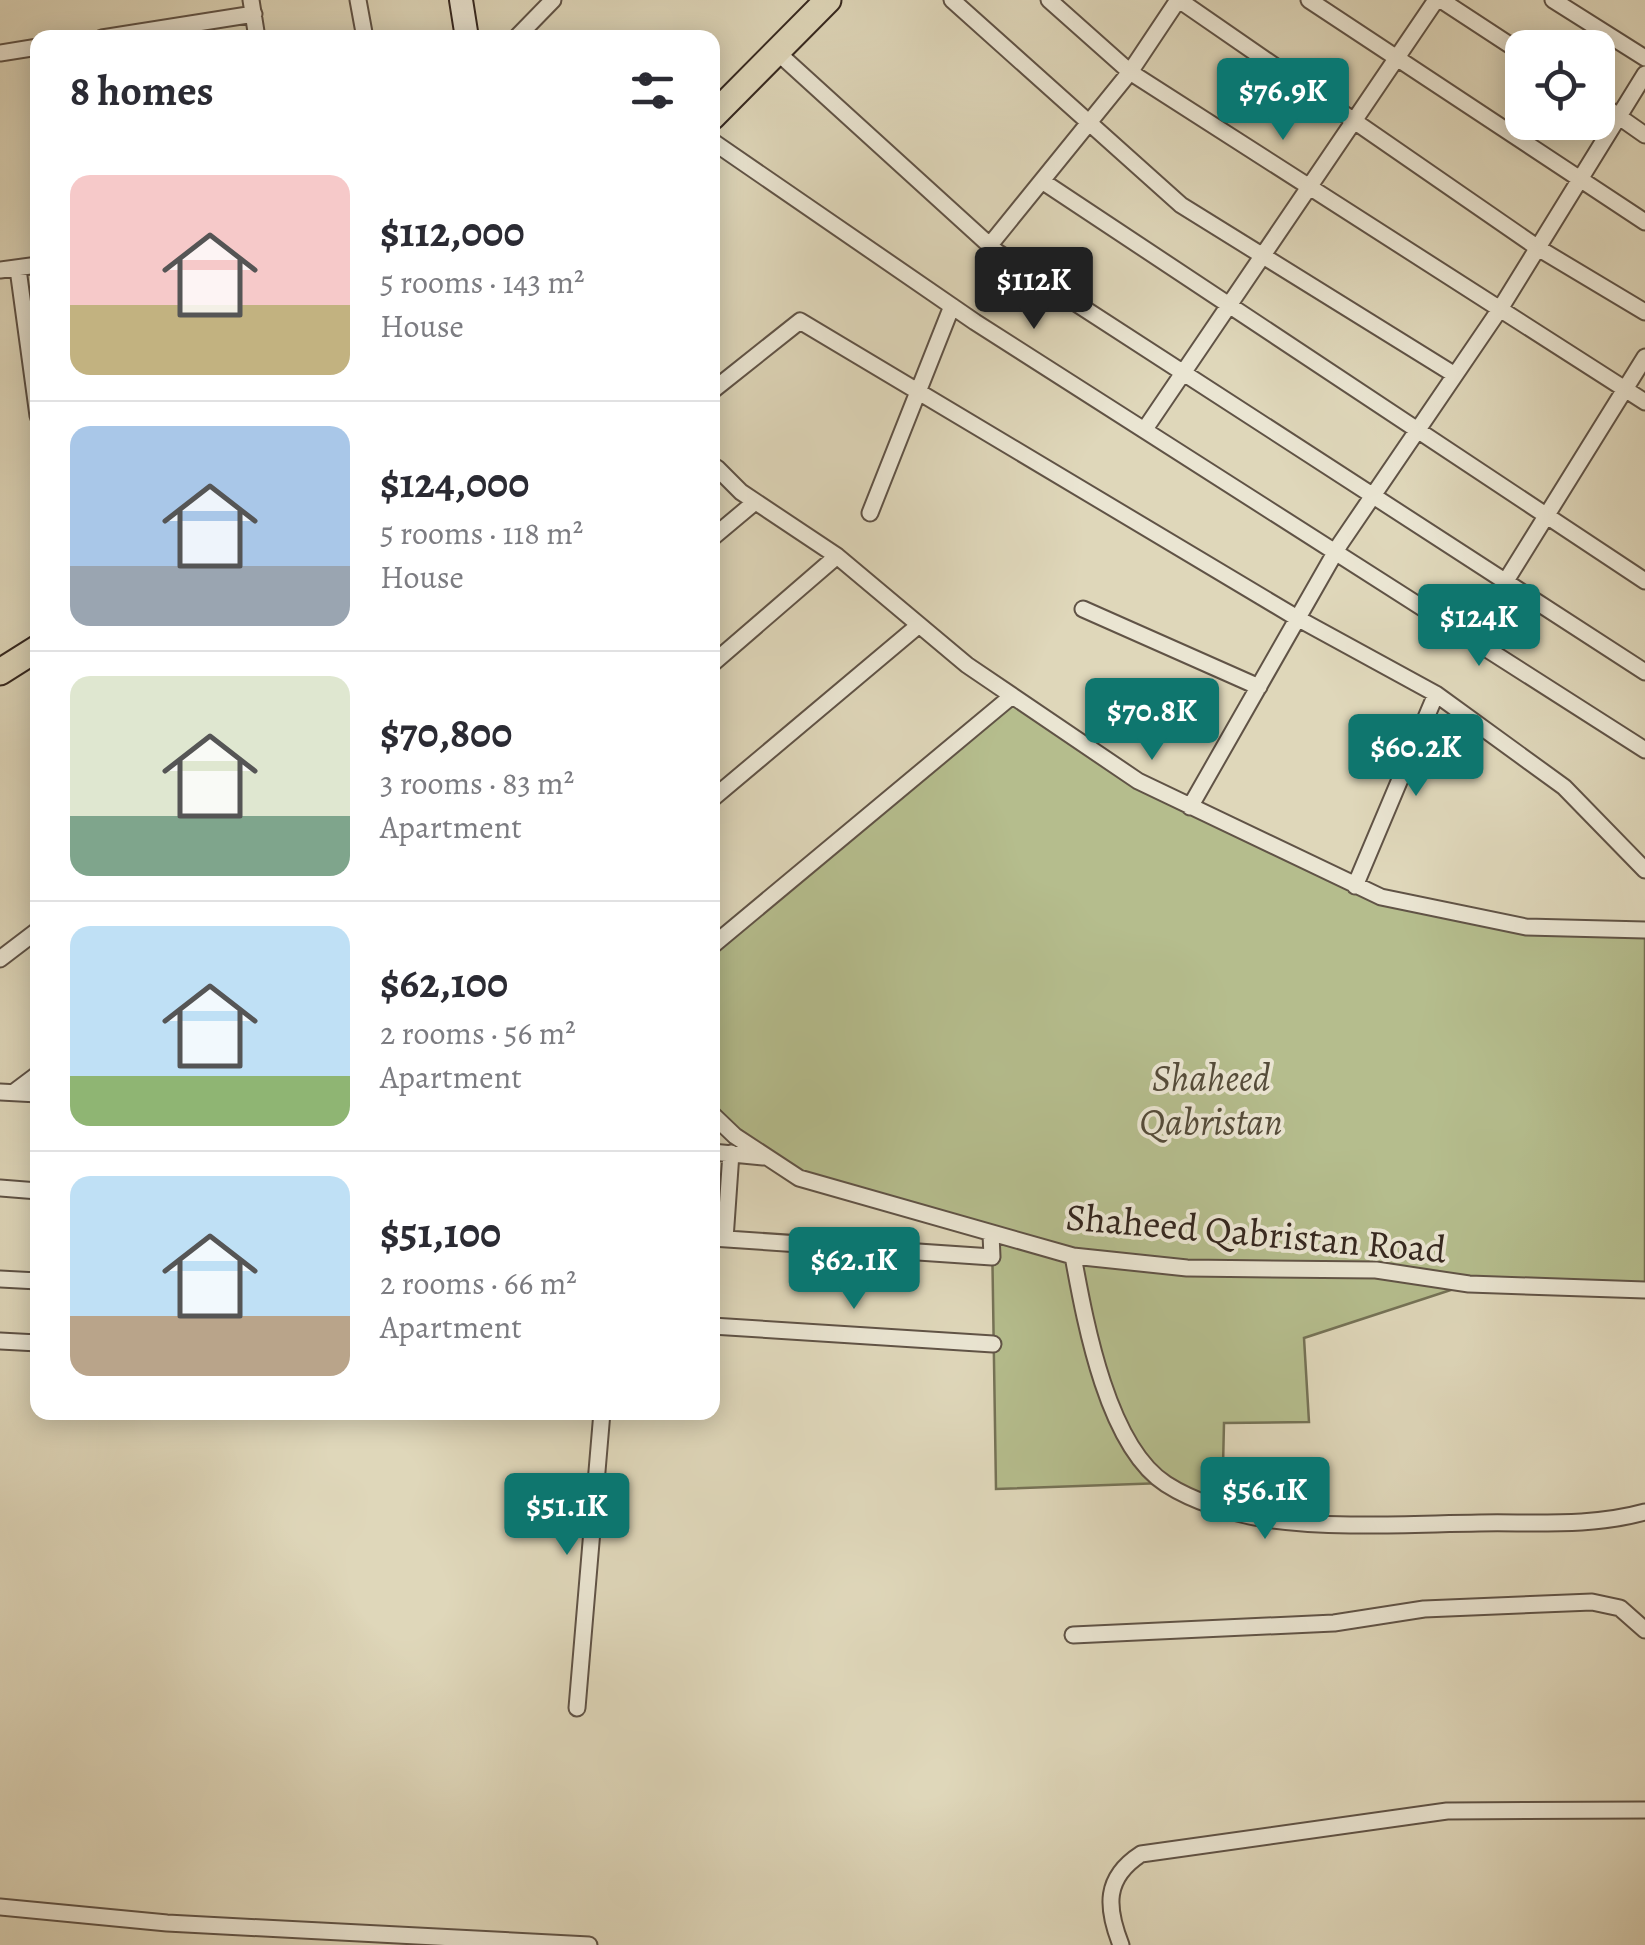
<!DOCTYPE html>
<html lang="en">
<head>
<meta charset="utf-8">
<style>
	:root { --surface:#fff; --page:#f7f7f7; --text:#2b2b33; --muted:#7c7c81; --line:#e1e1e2; --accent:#0f766e }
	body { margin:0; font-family:Alegreya,serif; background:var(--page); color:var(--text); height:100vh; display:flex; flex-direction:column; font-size:38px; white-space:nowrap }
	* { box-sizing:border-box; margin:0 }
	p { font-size:32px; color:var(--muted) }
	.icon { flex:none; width:55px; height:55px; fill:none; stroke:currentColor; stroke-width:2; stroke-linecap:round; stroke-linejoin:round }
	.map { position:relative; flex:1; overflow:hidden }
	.panel { position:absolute; left:30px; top:30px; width:690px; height:1390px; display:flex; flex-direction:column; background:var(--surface); border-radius:20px; box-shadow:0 5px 25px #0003 }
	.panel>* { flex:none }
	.tools { position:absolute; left:1505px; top:30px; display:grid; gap:20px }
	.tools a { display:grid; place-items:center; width:110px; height:110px; border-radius:20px; background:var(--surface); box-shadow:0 5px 25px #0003; font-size:50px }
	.price { position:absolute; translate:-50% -85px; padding:0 22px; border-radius:10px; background:var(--accent); color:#fff; font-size:32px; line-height:65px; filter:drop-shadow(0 2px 5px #0008) }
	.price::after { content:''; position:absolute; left:50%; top:60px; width:30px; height:22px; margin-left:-15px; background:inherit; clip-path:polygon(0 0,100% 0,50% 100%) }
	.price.selected { background:#222; color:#fff }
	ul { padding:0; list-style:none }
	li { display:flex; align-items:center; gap:30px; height:250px; padding:0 40px }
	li+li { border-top:2px solid var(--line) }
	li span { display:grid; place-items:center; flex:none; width:280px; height:200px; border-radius:20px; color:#555 }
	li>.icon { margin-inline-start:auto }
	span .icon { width:120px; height:120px; fill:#fffc; stroke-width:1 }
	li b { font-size:42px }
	h2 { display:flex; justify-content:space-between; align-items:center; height:120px; padding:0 40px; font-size:42px }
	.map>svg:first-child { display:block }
</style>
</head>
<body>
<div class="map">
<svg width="1645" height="1945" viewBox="0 0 1645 1945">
	<rect width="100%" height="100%" fill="#dfd7ba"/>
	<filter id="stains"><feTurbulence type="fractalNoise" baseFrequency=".002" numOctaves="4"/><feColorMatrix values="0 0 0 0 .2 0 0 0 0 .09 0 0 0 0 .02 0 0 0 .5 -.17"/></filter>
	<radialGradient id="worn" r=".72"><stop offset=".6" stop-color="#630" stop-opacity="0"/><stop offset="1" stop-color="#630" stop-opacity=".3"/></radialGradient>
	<path fill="#b5bd8d" stroke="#757256" stroke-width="2.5" d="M1012,696L1138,781L1381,897L1526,927L1645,930V1290L1469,1284L1304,1338L1309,1422L1224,1423L1222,1509L1164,1483L996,1489L992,1234L799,1178L713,1114L712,952Z"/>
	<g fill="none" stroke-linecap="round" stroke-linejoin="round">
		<defs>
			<path id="street" d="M251,0L257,38
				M358,0L365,38
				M952,0L1181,205L1455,375
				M1049,0L1130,72L1645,402
				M1179,0L1538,248L1645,312
				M1309,0L1645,222
				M1441,0L1522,53
				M1553,0L1645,58
				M102,38L254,14
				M516,38L553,0
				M777,52L997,252L1645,672
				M0,53L38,47
				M1598,102L1645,135
				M712,141L975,322L1645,750
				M1042,181L1645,581
				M989,246L1130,72L1178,0
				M18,269L38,416
				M0,270L38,265
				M712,391L800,321L1297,618L1436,694L1564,787L1645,870
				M1145,429L1436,0
				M717,468L741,492L837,556L967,665L1138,781L1381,897L1526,927L1645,930
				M870,513L952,306
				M712,538L755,502
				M1083,609L1259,687
				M1471,637L1645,357
				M712,664L837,556
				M712,799L919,625
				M1190,807L1340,544L1500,309L1645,74
				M1355,886L1436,694
				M712,946L1012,696
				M0,959L38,930
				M0,1092L38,1094
				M14,1092L38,1074
				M712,1114L735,1136L799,1178L1073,1256L1187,1268L1376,1270L1469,1284L1645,1290
				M712,1152L763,1157
				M0,1188L38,1191
				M712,1238L992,1257L991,1234
				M725,1239L731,1153
				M1073,1256C1085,1321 1107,1446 1166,1484C1194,1502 1233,1514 1266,1519C1335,1529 1410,1524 1479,1523C1534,1522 1591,1527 1645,1512
				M0,1279L38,1281
				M712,1326L993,1344
				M0,1341L38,1343
				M1073,1635L1334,1623L1424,1609L1592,1602L1620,1608L1645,1630
				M577,1708L602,1412
				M0,1907L167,1923L589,1945
				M1121,1945C1106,1907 1104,1878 1141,1854L1447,1811L1645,1810"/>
			<path id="secondary" d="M461,0L467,38"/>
			<path id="primary" d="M712,117L828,0
				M0,672L38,648"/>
		</defs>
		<use href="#street" stroke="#605346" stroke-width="19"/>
		<use href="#secondary" stroke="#35271f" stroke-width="26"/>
		<use href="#primary" stroke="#35271f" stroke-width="29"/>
		<use href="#street" stroke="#eae5d2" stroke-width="15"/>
		<use href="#secondary" stroke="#eae5d2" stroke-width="22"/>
		<use href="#primary" stroke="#dfd7ba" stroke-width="25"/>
	</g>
	<g text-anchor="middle" stroke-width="8" stroke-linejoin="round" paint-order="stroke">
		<g font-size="38" font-style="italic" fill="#554c3a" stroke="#eae5d2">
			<text x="1211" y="1091">Shaheed<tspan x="1211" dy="44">Qabristan</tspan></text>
		</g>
		<g font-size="38" fill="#35271f" stroke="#eae5d2">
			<text transform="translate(1256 1233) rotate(5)" y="13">Shaheed Qabristan Road</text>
		</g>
	</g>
	<rect width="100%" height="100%" filter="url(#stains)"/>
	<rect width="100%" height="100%" fill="url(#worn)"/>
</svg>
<div class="tools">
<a><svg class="icon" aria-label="locate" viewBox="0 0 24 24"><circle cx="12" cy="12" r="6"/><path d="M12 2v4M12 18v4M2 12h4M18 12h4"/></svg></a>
</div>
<b class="price" style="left:1283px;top:143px">$76.9K</b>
<b class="price selected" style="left:1034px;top:332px">$112K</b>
<b class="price" style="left:1479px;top:669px">$124K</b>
<b class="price" style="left:1152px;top:763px">$70.8K</b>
<b class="price" style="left:1416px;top:799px">$60.2K</b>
<b class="price" style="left:854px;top:1312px">$62.1K</b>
<b class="price" style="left:1265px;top:1542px">$56.1K</b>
<b class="price" style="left:567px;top:1558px">$51.1K</b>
<section class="panel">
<h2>8 homes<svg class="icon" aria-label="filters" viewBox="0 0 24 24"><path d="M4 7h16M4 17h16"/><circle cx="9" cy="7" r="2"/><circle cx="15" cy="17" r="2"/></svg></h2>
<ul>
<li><span style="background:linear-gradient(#f6c9c9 65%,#c2b280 0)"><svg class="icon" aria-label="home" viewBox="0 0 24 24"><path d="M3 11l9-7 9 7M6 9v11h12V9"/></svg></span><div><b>$112,000</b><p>5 rooms · 143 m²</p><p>House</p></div></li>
<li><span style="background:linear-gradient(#a9c7e8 70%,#9aa5b1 0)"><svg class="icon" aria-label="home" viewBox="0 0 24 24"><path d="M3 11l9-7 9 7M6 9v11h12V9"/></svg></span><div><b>$124,000</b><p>5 rooms · 118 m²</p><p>House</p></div></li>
<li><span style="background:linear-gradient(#dfe7d0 70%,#7fa58c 0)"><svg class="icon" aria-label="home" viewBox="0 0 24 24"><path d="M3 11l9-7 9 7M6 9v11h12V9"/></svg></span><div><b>$70,800</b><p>3 rooms · 83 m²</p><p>Apartment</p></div></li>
<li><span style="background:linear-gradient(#bfe0f5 75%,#8fb573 0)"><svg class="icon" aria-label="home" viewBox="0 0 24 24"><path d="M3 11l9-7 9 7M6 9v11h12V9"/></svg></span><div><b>$62,100</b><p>2 rooms · 56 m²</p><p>Apartment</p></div></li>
<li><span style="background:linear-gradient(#bfe0f5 70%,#b9a48a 0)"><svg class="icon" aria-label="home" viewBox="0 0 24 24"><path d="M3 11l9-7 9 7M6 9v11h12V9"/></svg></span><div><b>$51,100</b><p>2 rooms · 66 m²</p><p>Apartment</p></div></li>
</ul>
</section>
</div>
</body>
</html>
